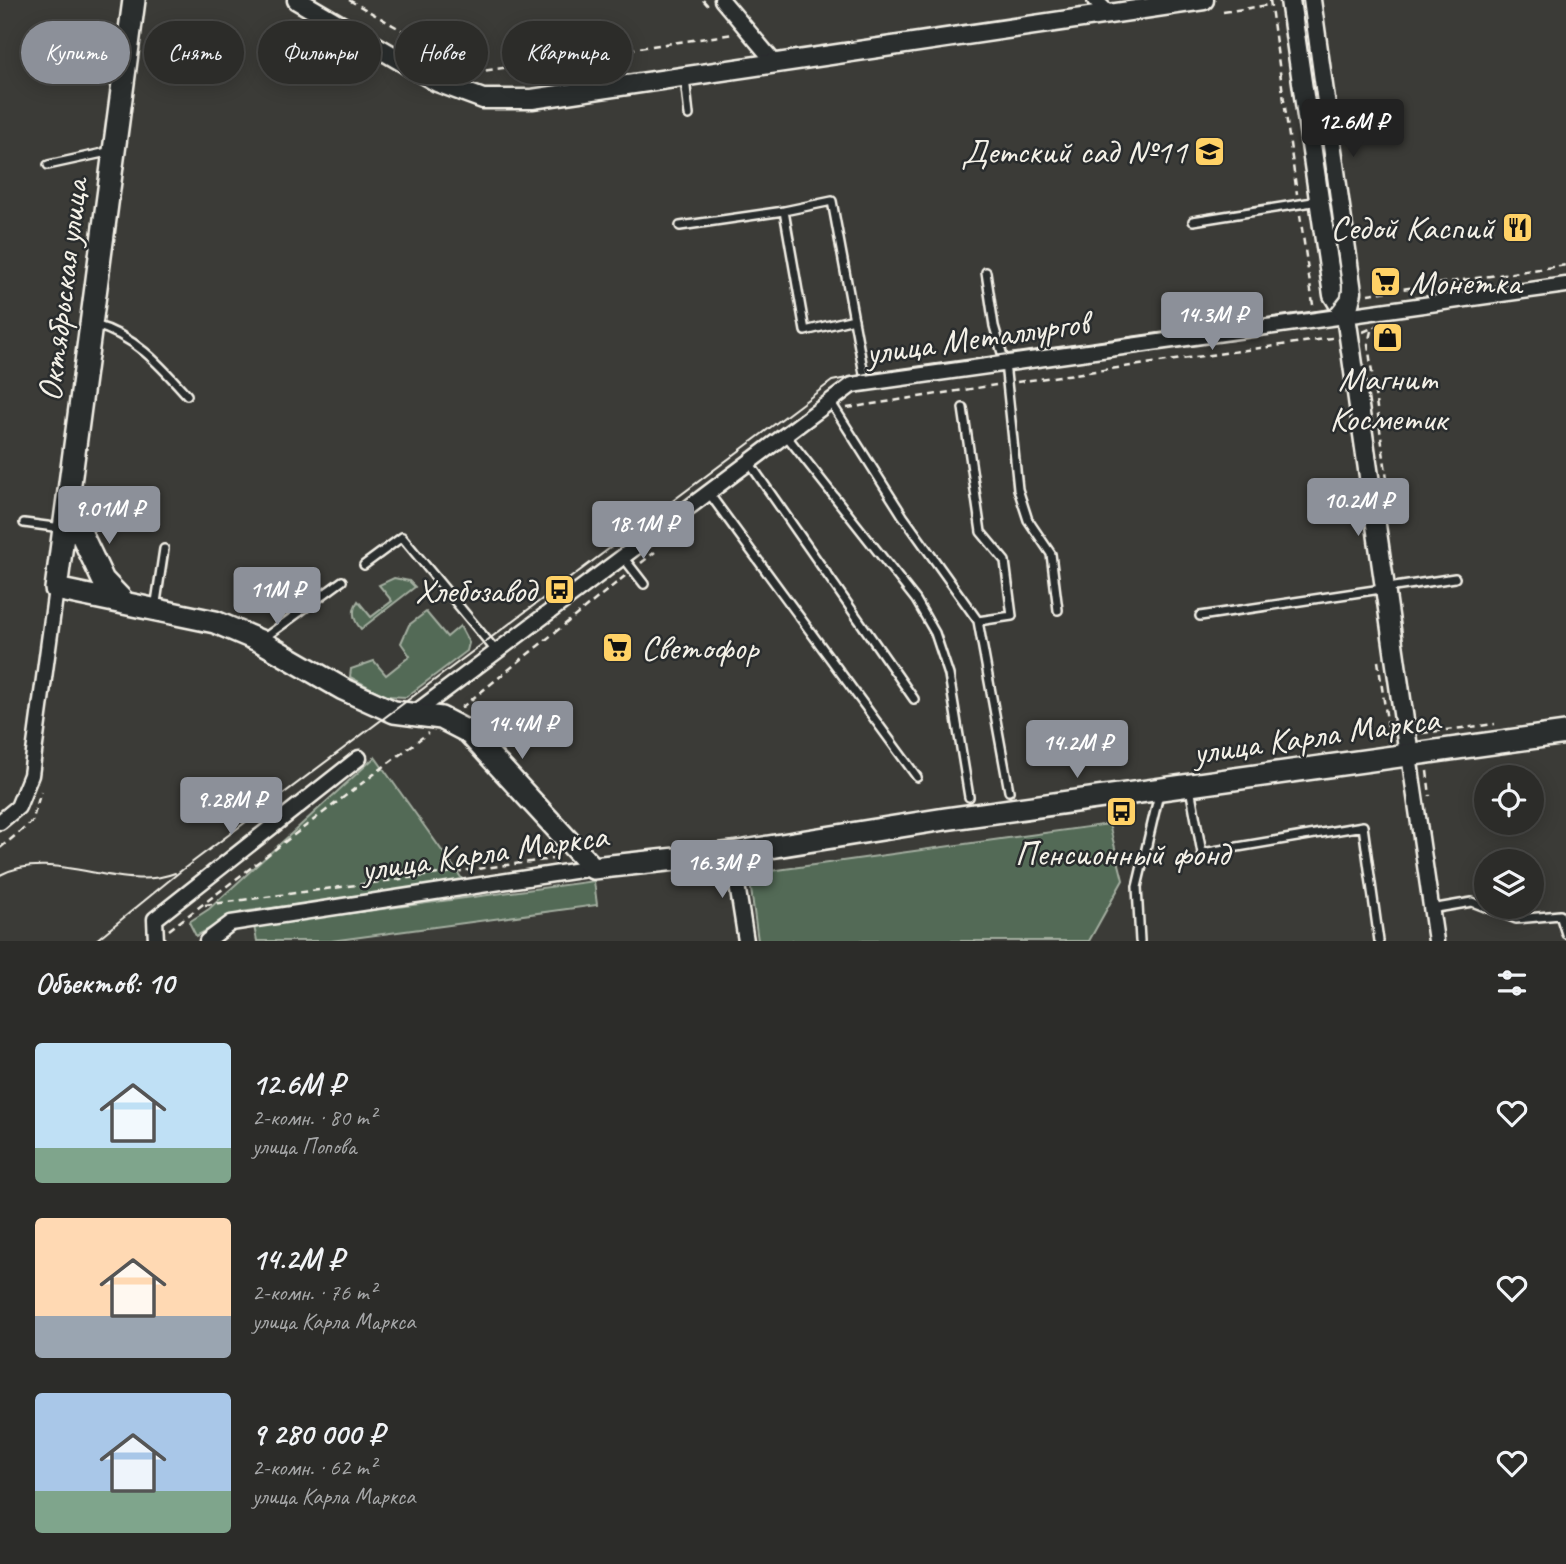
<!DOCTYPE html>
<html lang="ru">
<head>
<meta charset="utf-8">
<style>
	:root { --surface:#2c2c29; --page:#383835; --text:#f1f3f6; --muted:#a6a7a8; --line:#484846; --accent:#8c9099 }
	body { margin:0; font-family:Caveat,sans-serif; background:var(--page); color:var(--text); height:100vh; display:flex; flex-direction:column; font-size:26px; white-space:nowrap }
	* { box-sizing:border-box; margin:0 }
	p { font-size:23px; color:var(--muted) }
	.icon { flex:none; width:38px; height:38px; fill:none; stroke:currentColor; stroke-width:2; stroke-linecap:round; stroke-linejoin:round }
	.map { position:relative; height:941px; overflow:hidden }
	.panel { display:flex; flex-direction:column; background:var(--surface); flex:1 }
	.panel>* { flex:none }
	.top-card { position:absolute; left:21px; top:21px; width:700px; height:63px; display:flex; gap:14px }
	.buttons { position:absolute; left:1474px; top:765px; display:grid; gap:14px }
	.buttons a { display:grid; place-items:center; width:70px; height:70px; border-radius:50%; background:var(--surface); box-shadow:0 4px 18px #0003,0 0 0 2px var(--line); font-size:35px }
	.price { position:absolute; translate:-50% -60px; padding:0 16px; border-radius:7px; background:var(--accent); color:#fff; font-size:23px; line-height:46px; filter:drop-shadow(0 2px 4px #0008) }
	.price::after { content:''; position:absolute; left:50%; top:42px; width:21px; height:16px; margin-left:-10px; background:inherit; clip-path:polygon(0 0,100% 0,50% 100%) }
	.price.on { background:#222; color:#fff }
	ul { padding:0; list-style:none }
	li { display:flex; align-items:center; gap:21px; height:175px; padding:0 35px }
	li span { display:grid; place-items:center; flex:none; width:196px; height:140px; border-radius:7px; color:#555 }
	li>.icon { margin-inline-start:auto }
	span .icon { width:84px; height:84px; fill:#fffc; stroke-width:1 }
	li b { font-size:30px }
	h2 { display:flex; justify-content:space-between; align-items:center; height:84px; padding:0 35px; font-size:30px }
	.pill { padding:0 24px; border-radius:32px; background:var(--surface); box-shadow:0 4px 18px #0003,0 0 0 2px var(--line); font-size:24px; line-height:63px }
	.pill.on { background:var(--accent); color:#fff }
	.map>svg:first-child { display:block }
</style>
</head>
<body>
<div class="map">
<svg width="1566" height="941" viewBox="0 0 1566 941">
	<rect width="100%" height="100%" fill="#3b3b37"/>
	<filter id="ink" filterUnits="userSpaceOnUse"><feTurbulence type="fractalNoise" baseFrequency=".0143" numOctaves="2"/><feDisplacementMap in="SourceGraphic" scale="14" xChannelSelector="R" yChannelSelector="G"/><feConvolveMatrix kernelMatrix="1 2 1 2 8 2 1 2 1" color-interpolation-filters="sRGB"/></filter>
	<g filter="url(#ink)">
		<path fill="#536a57" stroke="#a4aea0" stroke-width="2" d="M394,578L409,581L415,587L361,629C353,620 351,611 358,601L371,617L392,601L379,585Z
			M426,612L447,637L460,626L469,643L467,651L406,697L385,696L350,677L351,669L374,661L386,675L410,656L401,643L409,625Z
			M375,757L465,883L241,912L196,936L189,922L209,909Z
			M1109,824L1123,880L1089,941H758L749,874Z
			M594,881L597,905L331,941H257L254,926Z"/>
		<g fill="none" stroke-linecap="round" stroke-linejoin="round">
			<defs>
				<path id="service" d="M57,49L126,42
					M685,78L689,115
					M48,165L112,151
					M1193,221L1319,201
					M680,226L784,211
					M986,272L994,326L1005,363L1018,489L1028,520L1051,554L1058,610
					M854,319L805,331L784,211L832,201L864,374L865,383
					M95,325C135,336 160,365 187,395
					M830,401L903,516L978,621L1009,791
					M963,408L981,532L1005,561L1012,616L978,621
					M785,434L916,600L935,633L949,675L969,797
					M748,461L914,699
					M708,492L917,777
					M24,523L62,528
					M623,557L644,584
					M364,565L402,537L496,651
					M155,609L164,549
					M1200,616L1455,578
					M264,638L342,581
					M1190,788L1202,853L1363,826L1379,941
					M1431,909L1472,902L1516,919L1560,915L1566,934
					M1140,941L1137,887L1159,794"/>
				<path id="minor" d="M722,0L775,63
					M1095,0L1109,14
					M416,712L852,385L1566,285
					M1409,755L1436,941
					M0,822L18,807L31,775L56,589
					M732,853L746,941
					M156,941L155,919L359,758
					M207,941L231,923L593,868"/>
				<path id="tertiary" d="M297,0L437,82L483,99H532L1204,0
					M1290,0L1333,295L1346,316
					M1311,0L1352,292L1346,316L1409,755"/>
				<path id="secondary" d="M134,0L56,589L215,622L260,641L343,689L394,712L441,718L468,732L593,868L732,853L945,819L1566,733
					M68,506L103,580L125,603"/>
			</defs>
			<use href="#service" stroke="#f4f1e8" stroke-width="12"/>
			<use href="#minor" stroke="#f4f1e8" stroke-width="19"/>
			<use href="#tertiary" stroke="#f4f1e8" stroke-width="23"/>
			<use href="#secondary" stroke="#f4f1e8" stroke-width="26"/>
			<path stroke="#f4f1e8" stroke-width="2.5" stroke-dasharray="7 5" stroke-linecap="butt" d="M349,0L475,72L733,34
				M703,0L710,8
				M1270,0L1297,194
				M1223,12L1269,5
				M1300,215L1313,305
				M1368,294L1566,265
				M1371,331L1368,344L1392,515
				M1363,332L1379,325
				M1017,382L1332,338
				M847,408L996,385
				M641,563L655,552
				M1378,661L1389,734
				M461,708L625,576
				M1422,733L1495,724
				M1427,771L1430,796
				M0,848L32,822L41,791
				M205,905L552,859
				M169,930L428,733"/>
			<use href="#service" stroke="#2a2d2e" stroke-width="7"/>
			<use href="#minor" stroke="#2a2d2e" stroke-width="14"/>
			<use href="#tertiary" stroke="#2a2d2e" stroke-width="18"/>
			<use href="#secondary" stroke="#2a2d2e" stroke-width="21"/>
			<path stroke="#f4f1e8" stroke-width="2" d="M0,875C54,847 121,894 175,873
				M95,941L182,870L832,381L871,373L1331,309L1341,296L1342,286L1303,0"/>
		</g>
	</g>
	<defs>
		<symbol id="school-square" viewBox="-11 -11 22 22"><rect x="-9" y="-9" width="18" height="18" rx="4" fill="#ffd166" stroke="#2a2d2e"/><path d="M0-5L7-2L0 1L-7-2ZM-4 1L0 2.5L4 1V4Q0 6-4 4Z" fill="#111"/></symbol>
		<symbol id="restaurant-square" viewBox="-11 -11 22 22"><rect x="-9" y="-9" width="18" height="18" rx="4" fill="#ffd166" stroke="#2a2d2e"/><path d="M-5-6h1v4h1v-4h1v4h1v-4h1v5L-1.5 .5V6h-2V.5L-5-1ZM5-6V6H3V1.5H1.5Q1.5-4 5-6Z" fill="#111"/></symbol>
		<symbol id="supermarket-square" viewBox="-11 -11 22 22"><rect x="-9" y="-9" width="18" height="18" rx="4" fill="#ffd166" stroke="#2a2d2e"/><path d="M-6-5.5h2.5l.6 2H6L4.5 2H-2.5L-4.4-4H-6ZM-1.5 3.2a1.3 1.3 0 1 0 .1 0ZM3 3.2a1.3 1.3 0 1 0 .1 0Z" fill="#111"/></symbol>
		<symbol id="shop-square" viewBox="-11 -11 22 22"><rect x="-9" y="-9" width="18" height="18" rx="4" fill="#ffd166" stroke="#2a2d2e"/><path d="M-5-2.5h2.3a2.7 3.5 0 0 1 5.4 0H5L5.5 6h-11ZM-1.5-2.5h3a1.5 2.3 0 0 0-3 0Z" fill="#111"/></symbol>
		<symbol id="bus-square" viewBox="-11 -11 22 22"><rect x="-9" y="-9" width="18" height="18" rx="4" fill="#ffd166" stroke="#2a2d2e"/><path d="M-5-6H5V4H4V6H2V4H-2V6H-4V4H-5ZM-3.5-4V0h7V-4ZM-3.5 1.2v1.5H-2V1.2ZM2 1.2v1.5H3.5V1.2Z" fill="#111"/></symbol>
	</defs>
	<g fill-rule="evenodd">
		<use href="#school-square" x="1192" y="134" width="35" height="35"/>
		<use href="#restaurant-square" x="1500" y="210" width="35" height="35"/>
		<use href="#supermarket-square" x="1368" y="264" width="35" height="35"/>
		<use href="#shop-square" x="1370" y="320" width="35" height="35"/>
		<use href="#bus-square" x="542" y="572" width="35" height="35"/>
		<use href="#supermarket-square" x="600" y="630" width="35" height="35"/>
		<use href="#bus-square" x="1104" y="794" width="35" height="35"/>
	</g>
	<g text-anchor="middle" stroke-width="5" stroke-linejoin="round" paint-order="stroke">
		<g font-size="35" fill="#f4f1e8" stroke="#2a2d2e" text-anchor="end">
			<text x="1187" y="163">Детский сад №11</text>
			<text x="1494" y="239">Седой Каспий</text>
			<text x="1409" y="294" text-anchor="start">Монетка</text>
			<text x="1388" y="390" text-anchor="middle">Магнит<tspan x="1388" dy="40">Косметик</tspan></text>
			<text x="536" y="602">Хлебозавод</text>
			<text x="641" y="659" text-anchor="start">Светофор</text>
			<text x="1122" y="865" text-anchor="middle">Пенсионный фонд</text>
		</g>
		<g font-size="35" fill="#f4f1e8" stroke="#2a2d2e">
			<text transform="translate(62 290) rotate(-83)" y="12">Октябрьская улица</text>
			<text transform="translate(977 337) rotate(-8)" y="12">улица Металлургов</text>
			<text transform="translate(1316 735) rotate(-8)" y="12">улица Карла Маркса</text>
			<text transform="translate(484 852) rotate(-8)" y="12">улица Карла Маркса</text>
		</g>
	</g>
</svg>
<div class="buttons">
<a><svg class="icon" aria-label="locate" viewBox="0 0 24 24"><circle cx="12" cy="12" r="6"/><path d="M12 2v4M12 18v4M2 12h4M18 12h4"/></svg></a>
<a><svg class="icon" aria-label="layers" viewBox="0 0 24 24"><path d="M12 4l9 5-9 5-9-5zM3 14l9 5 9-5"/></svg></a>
</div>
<b class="price on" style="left:1353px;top:159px">12.6M ₽</b>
<b class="price" style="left:1212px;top:352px">14.3M ₽</b>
<b class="price" style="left:1358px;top:538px">10.2M ₽</b>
<b class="price" style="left:109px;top:546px">9.01M ₽</b>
<b class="price" style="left:643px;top:561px">18.1M ₽</b>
<b class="price" style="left:277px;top:627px">11M ₽</b>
<b class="price" style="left:522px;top:761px">14.4M ₽</b>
<b class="price" style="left:1077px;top:780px">14.2M ₽</b>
<b class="price" style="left:231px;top:837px">9.28M ₽</b>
<b class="price" style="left:722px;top:900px">16.3M ₽</b>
<div class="top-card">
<a class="pill on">Купить</a>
<a class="pill">Снять</a>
<a class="pill">Фильтры</a>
<a class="pill">Новое</a>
<a class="pill">Квартира</a>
</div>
</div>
<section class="panel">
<h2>Объектов: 10<svg class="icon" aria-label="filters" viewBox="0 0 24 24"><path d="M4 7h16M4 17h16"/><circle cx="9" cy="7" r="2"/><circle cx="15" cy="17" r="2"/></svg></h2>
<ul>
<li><span style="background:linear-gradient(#bfe0f5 75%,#7fa58c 0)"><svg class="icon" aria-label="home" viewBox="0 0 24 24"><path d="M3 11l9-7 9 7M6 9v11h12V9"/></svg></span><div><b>12.6M ₽</b><p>2-комн. · 80 m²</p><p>улица Попова</p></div><svg class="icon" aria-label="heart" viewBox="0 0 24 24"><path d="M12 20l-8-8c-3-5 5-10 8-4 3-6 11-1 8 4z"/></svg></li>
<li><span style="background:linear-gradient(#ffd9b3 70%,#9aa5b1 0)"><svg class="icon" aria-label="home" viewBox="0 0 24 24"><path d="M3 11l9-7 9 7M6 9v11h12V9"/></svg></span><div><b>14.2M ₽</b><p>2-комн. · 76 m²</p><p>улица Карла Маркса</p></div><svg class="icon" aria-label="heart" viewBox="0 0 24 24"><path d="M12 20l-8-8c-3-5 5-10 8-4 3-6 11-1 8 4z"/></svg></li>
<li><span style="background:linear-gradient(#a9c7e8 70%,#7fa58c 0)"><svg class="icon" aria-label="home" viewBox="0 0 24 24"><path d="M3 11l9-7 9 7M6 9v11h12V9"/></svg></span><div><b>9 280 000 ₽</b><p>2-комн. · 62 m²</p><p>улица Карла Маркса</p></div><svg class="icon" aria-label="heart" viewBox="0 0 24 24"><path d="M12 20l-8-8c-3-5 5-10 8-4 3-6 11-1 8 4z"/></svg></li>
</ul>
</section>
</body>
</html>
